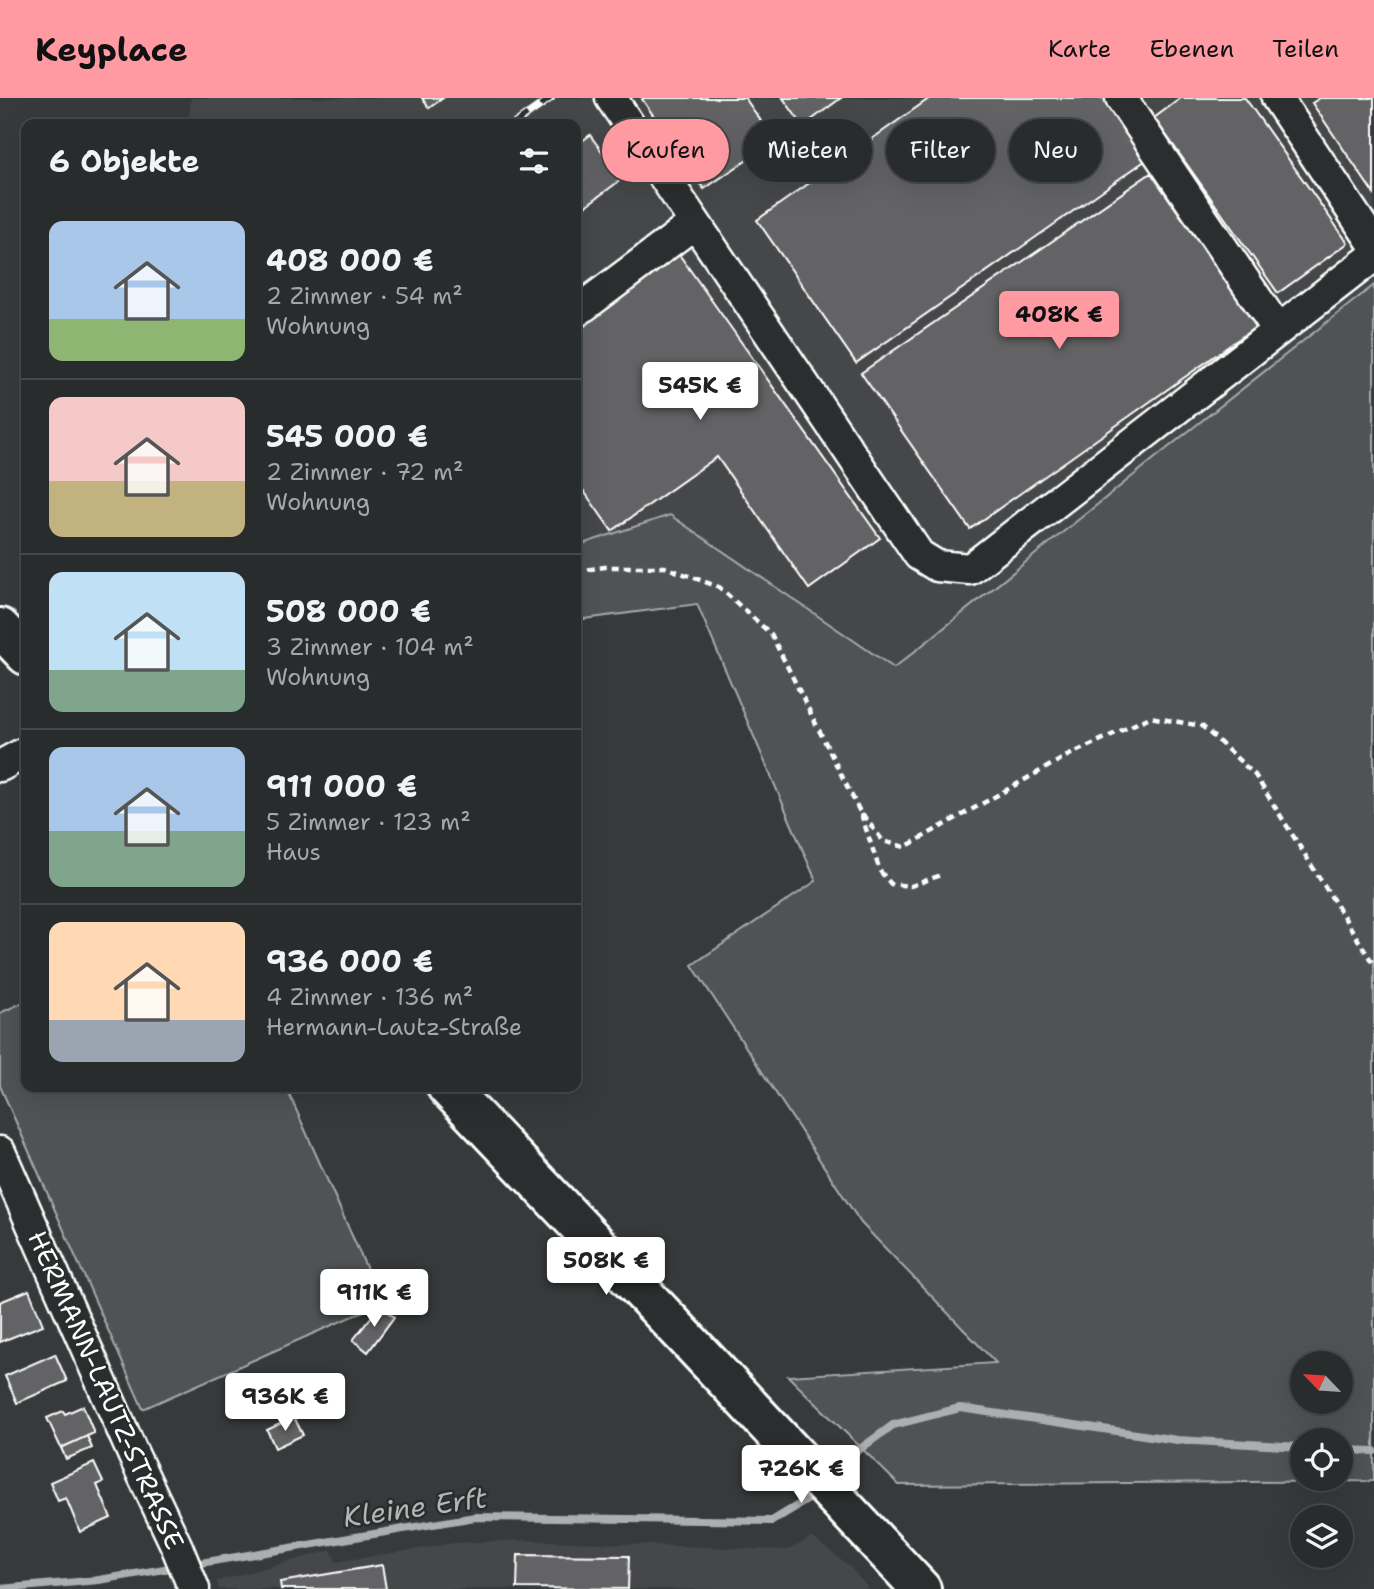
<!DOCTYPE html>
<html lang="de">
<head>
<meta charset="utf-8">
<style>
	:root { --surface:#292c2c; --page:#353838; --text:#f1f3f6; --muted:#a5a7a9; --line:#454848; --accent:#ff9aa2 }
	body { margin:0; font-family:"Shantell Sans",sans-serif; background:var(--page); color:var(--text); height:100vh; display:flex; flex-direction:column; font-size:26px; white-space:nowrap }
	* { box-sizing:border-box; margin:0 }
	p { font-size:23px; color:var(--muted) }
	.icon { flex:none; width:38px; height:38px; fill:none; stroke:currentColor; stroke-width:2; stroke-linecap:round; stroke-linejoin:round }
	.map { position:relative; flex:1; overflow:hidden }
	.sheet { position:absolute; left:21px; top:21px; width:560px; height:973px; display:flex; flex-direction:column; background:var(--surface); border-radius:14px; box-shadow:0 7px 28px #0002,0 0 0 2px var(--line) }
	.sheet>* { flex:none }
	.top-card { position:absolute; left:602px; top:21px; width:665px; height:63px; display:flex; gap:14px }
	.needle { width:46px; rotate:295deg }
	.controls { position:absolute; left:1290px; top:1253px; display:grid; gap:14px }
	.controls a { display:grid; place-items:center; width:63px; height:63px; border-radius:50%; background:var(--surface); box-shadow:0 7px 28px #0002,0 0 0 2px var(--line); font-size:35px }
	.price { position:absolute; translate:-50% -60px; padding:0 16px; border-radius:7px; background:#fff; color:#222; font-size:23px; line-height:46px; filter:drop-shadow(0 2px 4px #0008) }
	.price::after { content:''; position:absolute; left:50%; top:42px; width:21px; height:16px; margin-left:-10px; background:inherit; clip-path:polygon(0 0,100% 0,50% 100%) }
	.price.on { background:var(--accent); color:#111 }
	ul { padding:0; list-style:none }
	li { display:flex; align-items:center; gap:21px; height:175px; padding:0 28px }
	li+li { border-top:2px solid var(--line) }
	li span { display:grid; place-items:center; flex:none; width:196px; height:140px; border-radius:14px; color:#555 }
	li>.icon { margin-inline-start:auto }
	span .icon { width:84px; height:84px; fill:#fffc; stroke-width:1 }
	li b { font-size:30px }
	h2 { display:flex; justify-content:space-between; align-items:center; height:84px; padding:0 28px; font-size:30px }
	.chip { padding:0 24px; border-radius:32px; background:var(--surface); box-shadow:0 7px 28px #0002,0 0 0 2px var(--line); font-size:24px; line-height:63px }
	.chip.on { background:var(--accent); color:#111 }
	header { display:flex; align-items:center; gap:42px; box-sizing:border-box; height:98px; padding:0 35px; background:var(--accent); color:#111 }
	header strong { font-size:33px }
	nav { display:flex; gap:38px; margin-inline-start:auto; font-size:24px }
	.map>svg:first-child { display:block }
</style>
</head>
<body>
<header>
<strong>Keyplace</strong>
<nav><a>Karte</a><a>Ebenen</a><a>Teilen</a></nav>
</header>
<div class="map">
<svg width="1374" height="1491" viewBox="0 0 1374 1491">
	<rect width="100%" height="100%" fill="#373a3b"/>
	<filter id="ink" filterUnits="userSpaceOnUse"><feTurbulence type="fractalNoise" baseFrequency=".0143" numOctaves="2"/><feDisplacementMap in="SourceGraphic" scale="14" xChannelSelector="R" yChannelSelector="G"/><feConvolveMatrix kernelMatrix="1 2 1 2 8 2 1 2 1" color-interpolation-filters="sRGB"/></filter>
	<g filter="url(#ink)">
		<path fill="#444748" d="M191,0H1374V187L1185,336L894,570L670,418L576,448V26H188Z
			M812,1439L849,1468L869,1491H218L217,1483L331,1452L336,1464L455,1445L523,1442L788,1452Z"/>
		<path fill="#505354" stroke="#a8a9aa" stroke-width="2" fill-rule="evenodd" d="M1374,187V1383L899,1387L788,1278L996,1265L861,1125L692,867L816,783L697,506L576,522V448L670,417L894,570L1185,336ZM1340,1265V1304H1302V1265ZM1302,1342H1340V1381H1302Z
			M26,903V989H286L382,1205L143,1311L0,988V915Z"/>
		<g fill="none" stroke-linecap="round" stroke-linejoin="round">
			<path stroke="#adaeaf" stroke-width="8" d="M1340,1352L1374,1353
				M829,1381L856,1354L893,1327L960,1310L1177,1342L1302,1349
				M0,1491L99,1482L475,1419L772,1423L810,1400L815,1395"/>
		</g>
		<path fill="#636465" stroke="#fff" stroke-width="2" d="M422,0H443L429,10Z
			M643,0H745L775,43L704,91L642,1Z
			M783,0H841L803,28Z
			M930,0H1107L1149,60L856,265L757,122Z
			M1181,0H1245L1348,145L1278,195L1154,20Z
			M1320,0H1374V96L1312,5Z
			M590,37L622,81L576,115V48Z
			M1151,75L1257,228L970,431L861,275Z
			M678,155L880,440L809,491L717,359L612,433L576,382V230Z
			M29,1192L43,1227L0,1244V1204Z
			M380,1208L394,1219L368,1254L353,1242Z
			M55,1256L67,1283L17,1305L5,1278Z
			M83,1308L94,1335L61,1350L47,1320L63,1313L65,1316Z
			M294,1319L303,1337L275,1350L267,1332Z
			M87,1338L92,1350L66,1361L61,1350Z
			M94,1365L103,1384L97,1387L111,1420L80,1434L66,1400L58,1403L50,1384Z
			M518,1457L629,1458L628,1491L517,1490Z
			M382,1467L386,1491H281L280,1484Z"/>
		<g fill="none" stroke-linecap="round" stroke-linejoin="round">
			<defs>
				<path id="minor" d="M611,0L919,457L937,468L970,471L1374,158
					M1121,0L1278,232
					M1277,0L1374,146
					M576,214L695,125
					M0,668L26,654
					M0,1054L133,1356L176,1447L194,1491"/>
				<path id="major" d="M0,530L26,557
					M447,989L685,1239L921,1491"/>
			</defs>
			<use href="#minor" stroke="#fff" stroke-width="35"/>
			<use href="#major" stroke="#fff" stroke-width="44"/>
			<path stroke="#fff" stroke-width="4.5" stroke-dasharray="7 5" stroke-linecap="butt" d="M576,473L605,469H665L719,489L771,536L859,712L883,743L905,749L1067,658L1150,619L1202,628L1255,677L1374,867
				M861,716L880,773L891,786L911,788L941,777"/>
			<use href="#minor" stroke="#2a2d2e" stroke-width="30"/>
			<use href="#major" stroke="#2a2d2e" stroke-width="38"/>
			<defs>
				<path id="rail" d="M514,26L551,0"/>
			</defs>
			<use href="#rail" stroke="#fff" stroke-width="8"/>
			<use href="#rail" stroke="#2a2d2e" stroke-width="5" stroke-dasharray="16" stroke-linecap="butt"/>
		</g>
	</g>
	<g text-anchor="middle" stroke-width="5" stroke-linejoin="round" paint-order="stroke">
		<g font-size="26" fill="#fff" stroke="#2a2d2e">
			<text transform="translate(106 1292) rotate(66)" y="9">HERMANN-LAUTZ-STRASSE</text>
		</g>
		<g font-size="28" font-style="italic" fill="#b4b5b5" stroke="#2a2d2e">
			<text transform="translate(415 1409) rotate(-8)" y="10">Kleine Erft</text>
		</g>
	</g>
</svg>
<div class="controls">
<a><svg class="needle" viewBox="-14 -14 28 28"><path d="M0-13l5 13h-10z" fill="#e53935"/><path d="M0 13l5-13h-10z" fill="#a5a7a9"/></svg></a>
<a><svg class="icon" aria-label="locate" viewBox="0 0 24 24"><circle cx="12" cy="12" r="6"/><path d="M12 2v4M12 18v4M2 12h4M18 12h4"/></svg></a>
<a><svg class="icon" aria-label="layers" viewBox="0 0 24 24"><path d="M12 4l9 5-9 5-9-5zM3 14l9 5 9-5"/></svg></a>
</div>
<b class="price on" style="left:1059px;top:253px">408K €</b>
<b class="price" style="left:700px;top:324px">545K €</b>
<b class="price" style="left:606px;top:1199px">508K €</b>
<b class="price" style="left:374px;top:1231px">911K €</b>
<b class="price" style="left:285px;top:1335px">936K €</b>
<b class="price" style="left:801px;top:1407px">726K €</b>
<div class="top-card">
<a class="chip on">Kaufen</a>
<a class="chip">Mieten</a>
<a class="chip">Filter</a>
<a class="chip">Neu</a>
</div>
<section class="sheet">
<h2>6 Objekte<svg class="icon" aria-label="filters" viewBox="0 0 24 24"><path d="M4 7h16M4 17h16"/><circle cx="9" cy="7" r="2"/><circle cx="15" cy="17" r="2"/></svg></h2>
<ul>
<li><span style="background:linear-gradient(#a9c7e8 70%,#8fb573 0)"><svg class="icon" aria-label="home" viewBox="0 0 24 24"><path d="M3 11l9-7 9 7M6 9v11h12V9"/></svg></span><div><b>408 000 €</b><p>2 Zimmer · 54 m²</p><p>Wohnung</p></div></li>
<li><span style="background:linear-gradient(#f6c9c9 60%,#c2b280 0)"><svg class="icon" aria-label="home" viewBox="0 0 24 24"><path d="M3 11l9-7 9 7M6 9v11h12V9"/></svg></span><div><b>545 000 €</b><p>2 Zimmer · 72 m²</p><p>Wohnung</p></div></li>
<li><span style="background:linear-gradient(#bfe0f5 70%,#7fa58c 0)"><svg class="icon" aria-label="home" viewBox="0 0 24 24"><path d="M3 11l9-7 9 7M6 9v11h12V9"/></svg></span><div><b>508 000 €</b><p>3 Zimmer · 104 m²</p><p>Wohnung</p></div></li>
<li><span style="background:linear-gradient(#a9c7e8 60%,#7fa58c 0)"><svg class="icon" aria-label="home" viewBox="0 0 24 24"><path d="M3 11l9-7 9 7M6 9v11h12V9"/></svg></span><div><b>911 000 €</b><p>5 Zimmer · 123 m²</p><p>Haus</p></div></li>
<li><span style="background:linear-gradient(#ffd9b3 70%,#9aa5b1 0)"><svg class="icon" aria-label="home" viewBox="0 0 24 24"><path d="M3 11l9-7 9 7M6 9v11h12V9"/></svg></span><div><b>936 000 €</b><p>4 Zimmer · 136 m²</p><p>Hermann-Lautz-Straße</p></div></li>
</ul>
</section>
</div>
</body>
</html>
